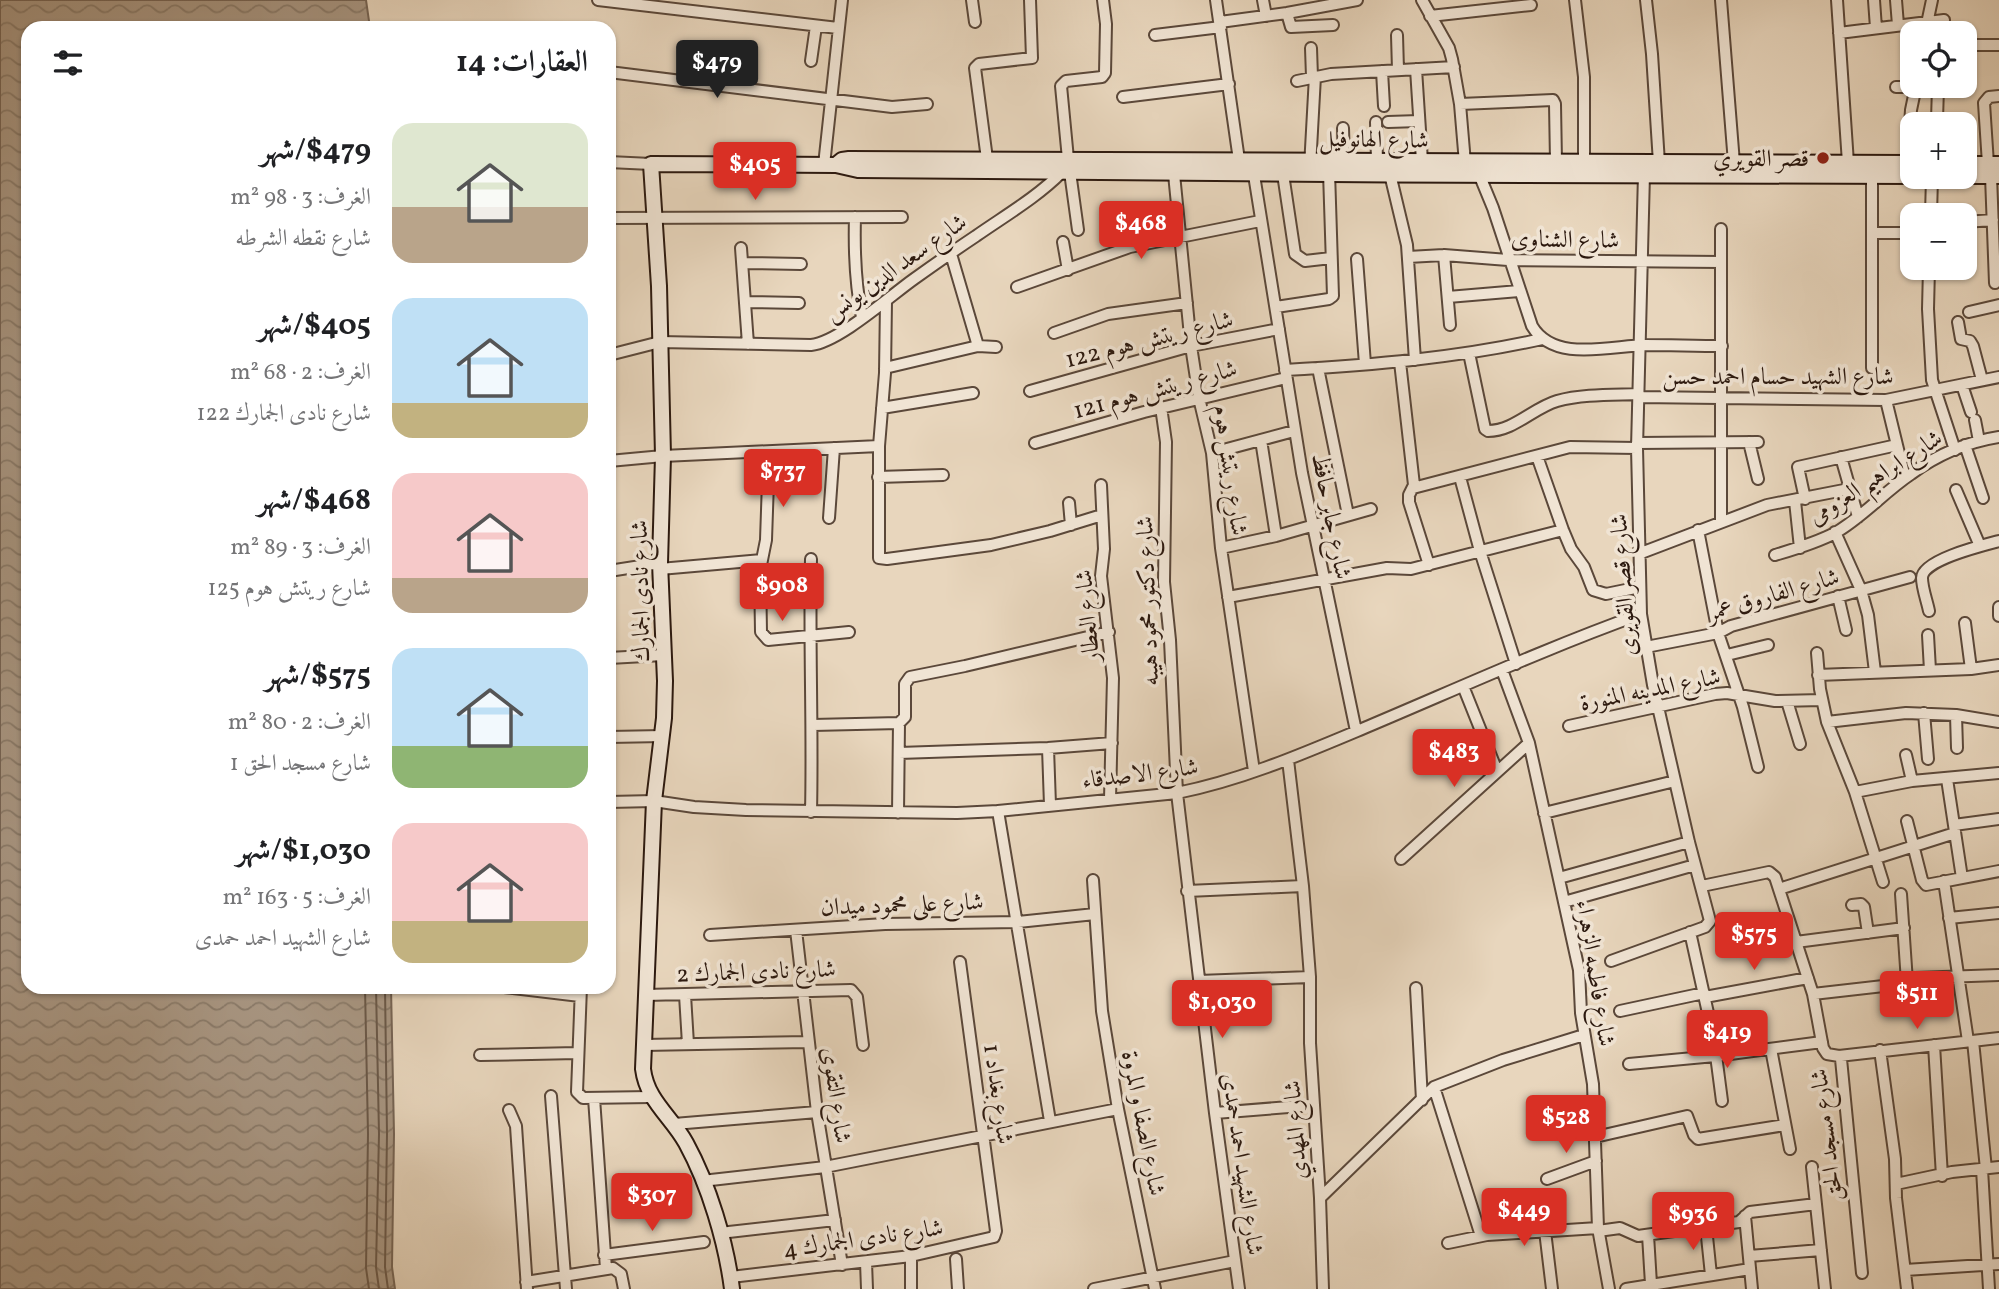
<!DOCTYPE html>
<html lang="ar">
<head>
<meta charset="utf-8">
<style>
	:root { --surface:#fff; --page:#f2f2f2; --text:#202124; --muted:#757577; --accent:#d93025 }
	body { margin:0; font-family:Vollkorn,Amiri,serif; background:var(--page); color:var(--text); direction:rtl; height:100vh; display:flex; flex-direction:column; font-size:26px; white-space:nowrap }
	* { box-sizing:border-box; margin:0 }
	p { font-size:23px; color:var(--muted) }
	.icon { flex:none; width:38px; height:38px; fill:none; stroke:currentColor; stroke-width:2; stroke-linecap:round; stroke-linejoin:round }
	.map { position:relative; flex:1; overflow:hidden; direction:ltr }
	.side { position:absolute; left:21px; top:21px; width:595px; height:973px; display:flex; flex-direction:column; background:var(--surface); border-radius:21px; box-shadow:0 2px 5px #0004; direction:rtl }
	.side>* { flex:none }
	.buttons { position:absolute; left:1900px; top:21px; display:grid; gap:14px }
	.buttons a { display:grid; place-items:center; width:77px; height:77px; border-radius:14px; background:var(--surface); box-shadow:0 2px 5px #0004; font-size:35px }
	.price { position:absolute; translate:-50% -60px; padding:0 16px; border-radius:7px; background:var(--accent); color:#fff; font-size:23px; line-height:46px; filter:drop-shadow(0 2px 4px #0008) }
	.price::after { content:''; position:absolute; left:50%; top:42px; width:21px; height:16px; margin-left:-10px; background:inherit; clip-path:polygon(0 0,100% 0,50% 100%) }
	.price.current { background:#222; color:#fff }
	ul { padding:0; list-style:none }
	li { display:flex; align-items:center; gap:21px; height:175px; padding:0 28px }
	li span { display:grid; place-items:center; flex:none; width:196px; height:140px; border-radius:21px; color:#555 }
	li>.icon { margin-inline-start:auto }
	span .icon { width:84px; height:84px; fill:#fffc; stroke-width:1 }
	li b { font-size:30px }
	h2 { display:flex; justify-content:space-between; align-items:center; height:84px; padding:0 28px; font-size:30px }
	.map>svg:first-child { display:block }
</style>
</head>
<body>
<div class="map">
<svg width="1999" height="1289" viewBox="0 0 1999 1289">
	<defs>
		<pattern id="water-waves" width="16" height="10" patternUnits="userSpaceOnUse" patternTransform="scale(1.75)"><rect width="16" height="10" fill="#a89682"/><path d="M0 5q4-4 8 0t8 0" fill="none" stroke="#897a69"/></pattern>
	</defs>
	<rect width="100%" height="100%" fill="#e8d6bd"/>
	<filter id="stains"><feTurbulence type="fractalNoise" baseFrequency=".00286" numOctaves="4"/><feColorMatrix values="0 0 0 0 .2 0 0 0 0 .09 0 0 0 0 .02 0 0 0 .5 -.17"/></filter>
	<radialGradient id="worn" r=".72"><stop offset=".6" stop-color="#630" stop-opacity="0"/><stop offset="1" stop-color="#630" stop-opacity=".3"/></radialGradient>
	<path fill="url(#water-waves)" stroke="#766454" stroke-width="2" d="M0,0H366L370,28H28V987H391L394,1134L392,1267L395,1289H0Z"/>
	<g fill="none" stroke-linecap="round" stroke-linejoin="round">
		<path stroke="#6a5848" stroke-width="2" d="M365,987L368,1134L366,1268L369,1289
			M376,987L379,1134L376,1267L379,1289
			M385,987L387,1134L385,1267L388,1289"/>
		<defs>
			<path id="street" d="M598,0L838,28
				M972,0L975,22
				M1216,0L1239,160
				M1263,0L1266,16
				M1422,0L1449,48L1452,59L1460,104L1465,163
				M1575,0L1584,77V162
				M1646,0L1652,54L1659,163
				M1721,0L1734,163
				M1837,0L1848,163
				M1874,0L1876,28
				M1896,0L1898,25
				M1287,13L1291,27L1333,25
				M1430,16L1531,5
				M1220,22L1287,13L1357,0
				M1839,33L1944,20
				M1925,33L1932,0
				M1155,35L1221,27
				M1397,35L1398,70
				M1965,45H1999
				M1311,48L1312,77
				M1965,60L1967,45
				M811,61L816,26
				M1416,69L1422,161
				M1382,71L1384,106
				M609,72L892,107L927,104
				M1297,81L1331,74L1454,67
				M1896,87H1961
				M1123,97L1229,84
				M1460,104L1553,100L1555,104L1556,162
				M1937,120L1938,87
				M1376,122L1377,161
				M1388,122L1419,121
				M1343,128L1344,161
				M987,159L975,68L979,64L1032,58L1030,0
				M1068,159L1061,86L1066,81L1102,77L1105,73L1106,24L1103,0
				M609,162L651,164
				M1988,164L1984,103L1989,97L1999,96
				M824,165L842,0
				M1310,167L1315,76
				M1907,170L1911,110L1916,86
				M1070,172L1078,230
				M1174,174L1191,346L1199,398L1212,453L1221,548L1254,771
				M1283,174L1295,254L1305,261L1331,258
				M1390,174L1407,245L1415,360
				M1479,174L1493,208L1532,326C1554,363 1610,346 1645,345C1670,345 1696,346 1722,346
				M1254,175L1302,473L1356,731
				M1991,176L1995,283
				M1931,215L1932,177
				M855,217C854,252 855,283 862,317
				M609,218L902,217
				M1965,222L1993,220
				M1721,229V521
				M1872,233H1905
				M1063,242L1068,270
				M741,248L748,344
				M951,254L978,346
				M1444,255L1450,325
				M1408,257L1444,255L1508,260L1721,262
				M1357,259L1365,364
				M743,263L801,264
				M1929,268L1928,309L1932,380L1955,450
				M1017,287L1130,247L1260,221
				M1448,297L1519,291
				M886,301L885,373L879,446V558L887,559L991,545L1050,531L1102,515
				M745,302L799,303
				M1276,307L1329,299L1333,296L1329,172
				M1969,312L1999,305
				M1958,322L1961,339L1970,341L1973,346L1982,380
				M1054,333L1108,314L1187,303
				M1469,353L1485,429L1488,431C1514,431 1533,408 1557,401C1583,394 1612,395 1639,394
				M609,355L660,342L811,345C839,342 890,296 914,279C935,264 955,250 976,236C1006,215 1036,198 1062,172
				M1400,362L1414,485L1409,495V502L1429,565
				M885,368L978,346L996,347
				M1318,368L1348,515
				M1872,368V177
				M1285,370C1371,365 1458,358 1542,339
				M1962,385L1971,412
				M1030,391L1191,346L1279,329
				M1639,397L1886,400L1999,377
				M1886,400L1905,478
				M1161,407L1166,442L1164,582L1170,640L1177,793L1215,1113L1239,1289
				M882,408L973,393
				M1975,420L1979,441
				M1261,440L1276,536
				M1749,442L1758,479
				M1035,443L1144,412L1286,378
				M1637,443L1758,442
				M1965,445L1983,498
				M769,452L766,540L760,570L761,632L768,640L849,632
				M1212,453L1294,431
				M1537,456L1563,530L1571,549L1584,567L1593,590L1606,594L1640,587
				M1841,457L1858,517
				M609,461L663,456L879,446
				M878,477L943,475
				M1460,477L1480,551L1516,664
				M1101,485L1104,549L1101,576L1113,678L1110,799
				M1413,488L1570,447L1637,448
				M1956,490L1980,546
				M1805,499L1798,467L1897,445
				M1795,501L1800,548
				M1069,503L1071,525
				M829,518L834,448
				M1698,530L1718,633L1743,707L1758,767
				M1835,532L1861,590L1868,615L1875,672
				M1221,548L1276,536L1371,509
				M1641,553L1767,505L1849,489
				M1775,555C1795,549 1816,543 1835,533C1863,517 1884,492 1911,474C1937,455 1967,442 1999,437
				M811,559C809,644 813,728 811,812
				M660,569L762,560
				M609,571L660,563
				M1838,596L1846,630
				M1228,597L1387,568L1411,569L1563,530
				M1999,607V616
				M1929,611C1927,601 1922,588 1922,578C1922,560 1984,545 1999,541
				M1965,623L1971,669
				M1928,635L1930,670
				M1646,647L1718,633L1731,626L1910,577
				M1817,653L1820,689L1827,722L1855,792L1883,882
				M1727,655L1768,645
				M609,658L663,655
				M1502,670L1529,743L1579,970L1581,1013L1593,1084L1598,1228L1609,1289
				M1818,675L1971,669L1999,665
				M1463,686L1497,771
				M1787,701L1800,744
				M1924,713L1928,759
				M1956,715L1957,748
				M1827,722L1906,713L1956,715L1999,722
				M813,725L899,723L905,717V684L910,677L965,666L1109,632
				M1569,726L1715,694L1727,693L1775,701L1822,700
				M609,737L663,736
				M1048,748L1050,805
				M899,753L1048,748L1112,743
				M1906,755L1912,781
				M1288,760L1303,886L1310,977V1043L1320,1198L1323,1289
				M1947,779L1962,878
				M1855,792L1912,781L1999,773
				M609,802L654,801L694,807L746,810L957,813L998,811L1177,793C1243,780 1307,752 1369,726C1459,688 1549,647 1641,614
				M998,811L1050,1121
				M898,813L899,723
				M1544,813L1675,781
				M1907,821L1922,880L1926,885L1999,871
				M1954,825L1999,819
				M1401,859L1529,743
				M1559,878L1689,842
				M1093,880L1102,1011L1118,1109L1155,1289
				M1944,881L1968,1041
				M1702,886L1769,872L1775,877L1813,994L1823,1048L1827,1054L1839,1056L1841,1059L1862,1273
				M1779,889L1955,833
				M1187,891L1303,886
				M1901,894L1907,982
				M1564,902L1695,865
				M1852,905L1861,904L1864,907L1868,933
				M1949,918L1999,913
				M796,930L817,1112L842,1265
				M1690,932L1714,1040L1722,1101
				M710,935L885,924L1018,922L1095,914
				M1796,942L1904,928
				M1611,961L1705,927L1710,921L1689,842L1653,685L1641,614L1637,448L1644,174
				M1199,981L1310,977
				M504,987L580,996
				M581,987L577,1092L583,1098L651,1097
				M1416,988L1422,1100
				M1813,994L1901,984L1915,978L1999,975
				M646,995L851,990L857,997L863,1045
				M685,995L688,1044
				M1705,997L1808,978
				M1620,1011L1704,993
				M1973,1041L1986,1169
				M644,1045L808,1042
				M1934,1045L1942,1176
				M1771,1049L1790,1149
				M1880,1050L1895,1159L1896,1198L1907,1289
				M480,1055L577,1053
				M1839,1056L1999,1038
				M1629,1064L1715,1056L1822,1042
				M1434,1087L1481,1236
				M551,1096L566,1289
				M594,1098L606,1269
				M509,1110L516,1126L527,1289
				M1215,1113L1314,1105
				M674,1124L817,1112
				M1595,1137L1687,1116L1694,1135L1698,1139L1785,1125
				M1812,1167L1825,1289
				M1982,1169L1989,1289
				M1547,1179L1596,1161
				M702,1181L825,1167L1118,1109
				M1896,1184L1952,1172L1999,1167
				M1320,1198L1434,1087L1503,1060L1584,1035
				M1745,1216L1752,1289
				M1706,1227L1711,1275
				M1545,1231L1552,1289
				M1598,1231L1620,1228L1638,1236L1739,1222L1750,1212L1816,1204
				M720,1233L835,1220
				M1648,1235L1651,1284
				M1448,1243L1487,1235L1598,1228
				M604,1255L704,1242
				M911,1256V1289
				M1749,1256L1821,1250
				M956,1259L958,1289
				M866,1262L867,1289
				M1905,1270L1999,1264
				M731,1277L911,1256L994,1237L996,1231L960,962
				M526,1282L613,1268L621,1274L624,1289
				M1094,1289L1235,1261
				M1626,1289L1750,1269"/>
			<path id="secondary" d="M1965,164H1999
				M836,165L842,160L849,159L1913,163
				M1965,176H1999
				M732,1289C726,1242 709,1185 686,1143C671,1116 647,1101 643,1069L654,801L664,718L665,681L660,563L663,456L659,286L651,164L836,165L858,170C1210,174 1561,176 1913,176"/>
		</defs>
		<use href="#street" stroke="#5b483a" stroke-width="14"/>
		<use href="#secondary" stroke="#2c190f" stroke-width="18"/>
		<use href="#street" stroke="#f0e4d4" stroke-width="10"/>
		<use href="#secondary" stroke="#f0e4d4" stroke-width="14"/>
	</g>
	<circle fill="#8f2418" stroke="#f0e4d4" stroke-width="2.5" cx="1823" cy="158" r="7"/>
	<g text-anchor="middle" stroke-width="7" stroke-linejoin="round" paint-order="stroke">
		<g font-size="24" fill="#2c190f" stroke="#f0e4d4">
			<text transform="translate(1374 139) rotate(1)" y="8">شارع الهانوفيل</text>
			<text transform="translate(1565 239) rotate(1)" y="8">شارع الشناوى</text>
			<text transform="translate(895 267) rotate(-35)" y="8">شارع سعد الدين يونس</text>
			<text transform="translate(1149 339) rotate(-14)" y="8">شارع ريتش هوم 122</text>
			<text x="1778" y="384">شارع الشهيد حسام احمد حسن</text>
			<text transform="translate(1155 389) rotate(-15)" y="8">شارع ريتش هوم 121</text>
			<text transform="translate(1231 470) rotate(82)" y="8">شارع ريتش هوم</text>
			<text transform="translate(1875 477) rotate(-33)" y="8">شارع ابراهيم العزومى</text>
			<text transform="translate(1332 516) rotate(79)" y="8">شارع جابر حافظ</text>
			<text transform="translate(1623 585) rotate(-94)" y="8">شارع قصر القويرى</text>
			<text transform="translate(640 591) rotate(-91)" y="8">شارع نادى الجمارك</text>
			<text transform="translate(1773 594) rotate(-16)" y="8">شارع الفاروق عمر</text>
			<text transform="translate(1147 601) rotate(-92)" y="8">شارع دكتور محمود هيبه</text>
			<text transform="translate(1087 616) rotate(-95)" y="8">شارع العطار</text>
			<text transform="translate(1650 689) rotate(-11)" y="8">شارع المدينه المنورة</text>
			<text transform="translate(1140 773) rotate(-7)" y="8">شارع الاصدقاء</text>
			<text transform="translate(902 904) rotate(-2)" y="8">شارع على محمود ميدان</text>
			<text transform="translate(756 971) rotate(-2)" y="8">شارع نادى الجمارك 2</text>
			<text transform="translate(1596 973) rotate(81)" y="8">شارع فاطمه الزهراء</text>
			<text transform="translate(999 1094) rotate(82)" y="8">شارع بغداد 1</text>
			<text transform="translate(837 1095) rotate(82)" y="8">شارع التقوى</text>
			<text transform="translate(1144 1123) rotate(79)" y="8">شارع الصفا و المروة</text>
			<text transform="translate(1295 1130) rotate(-94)" y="8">شارع المهدي</text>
			<text transform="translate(1826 1135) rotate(-97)" y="8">شارع مسجد الحق</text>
			<text transform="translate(1243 1164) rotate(82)" y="8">شارع الشهيد احمد حمدى</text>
			<text transform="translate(863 1238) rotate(-8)" y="8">شارع نادى الجمارك 4</text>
		</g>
		<g font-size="24" fill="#2c190f" stroke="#f0e4d4" text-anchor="end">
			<text x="1809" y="166">قصر القويري</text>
		</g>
	</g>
	<rect width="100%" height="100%" filter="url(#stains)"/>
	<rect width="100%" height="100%" fill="url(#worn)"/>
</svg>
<div class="buttons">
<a><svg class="icon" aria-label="locate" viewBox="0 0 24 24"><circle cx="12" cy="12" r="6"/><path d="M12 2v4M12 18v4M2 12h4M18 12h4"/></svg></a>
<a>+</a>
<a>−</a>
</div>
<b class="price current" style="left:717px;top:100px">$479</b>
<b class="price" style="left:755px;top:202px">$405</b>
<b class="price" style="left:1141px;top:261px">$468</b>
<b class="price" style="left:783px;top:509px">$737</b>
<b class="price" style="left:782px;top:623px">$908</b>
<b class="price" style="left:1454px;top:789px">$483</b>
<b class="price" style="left:1754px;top:972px">$575</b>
<b class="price" style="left:1917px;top:1031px">$511</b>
<b class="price" style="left:1222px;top:1040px">$1,030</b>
<b class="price" style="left:1727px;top:1070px">$419</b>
<b class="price" style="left:1566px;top:1155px">$528</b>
<b class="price" style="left:652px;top:1233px">$307</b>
<b class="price" style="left:1524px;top:1248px">$449</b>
<b class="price" style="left:1693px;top:1252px">$936</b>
<section class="side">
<h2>العقارات: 14<svg class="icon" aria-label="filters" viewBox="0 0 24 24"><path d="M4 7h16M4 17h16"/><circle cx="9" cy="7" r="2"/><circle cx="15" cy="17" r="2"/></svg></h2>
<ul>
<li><span style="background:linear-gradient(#dfe7d0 60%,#b9a48a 0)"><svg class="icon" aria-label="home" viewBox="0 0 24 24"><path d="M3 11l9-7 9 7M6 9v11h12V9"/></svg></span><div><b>$479/شهر</b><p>الغرف: 3 · 98 m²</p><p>شارع نقطه الشرطه</p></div></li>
<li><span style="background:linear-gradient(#bfe0f5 75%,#c2b280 0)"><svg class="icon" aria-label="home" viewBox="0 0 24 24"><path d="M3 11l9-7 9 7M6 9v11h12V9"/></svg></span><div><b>$405/شهر</b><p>الغرف: 2 · 68 m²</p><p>شارع نادى الجمارك 122</p></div></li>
<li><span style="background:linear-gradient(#f6c9c9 75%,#b9a48a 0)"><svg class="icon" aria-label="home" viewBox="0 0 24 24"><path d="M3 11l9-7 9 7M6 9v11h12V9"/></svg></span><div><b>$468/شهر</b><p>الغرف: 3 · 89 m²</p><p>شارع ريتش هوم 125</p></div></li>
<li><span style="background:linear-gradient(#bfe0f5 70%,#8fb573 0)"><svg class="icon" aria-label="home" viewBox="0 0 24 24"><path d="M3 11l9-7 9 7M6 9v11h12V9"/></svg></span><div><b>$575/شهر</b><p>الغرف: 2 · 80 m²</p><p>شارع مسجد الحق 1</p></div></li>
<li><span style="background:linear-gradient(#f6c9c9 70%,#c2b280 0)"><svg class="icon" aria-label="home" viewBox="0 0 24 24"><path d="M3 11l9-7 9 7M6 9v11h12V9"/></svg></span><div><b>$1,030/شهر</b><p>الغرف: 5 · 163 m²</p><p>شارع الشهيد احمد حمدى</p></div></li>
</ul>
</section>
</div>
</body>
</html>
